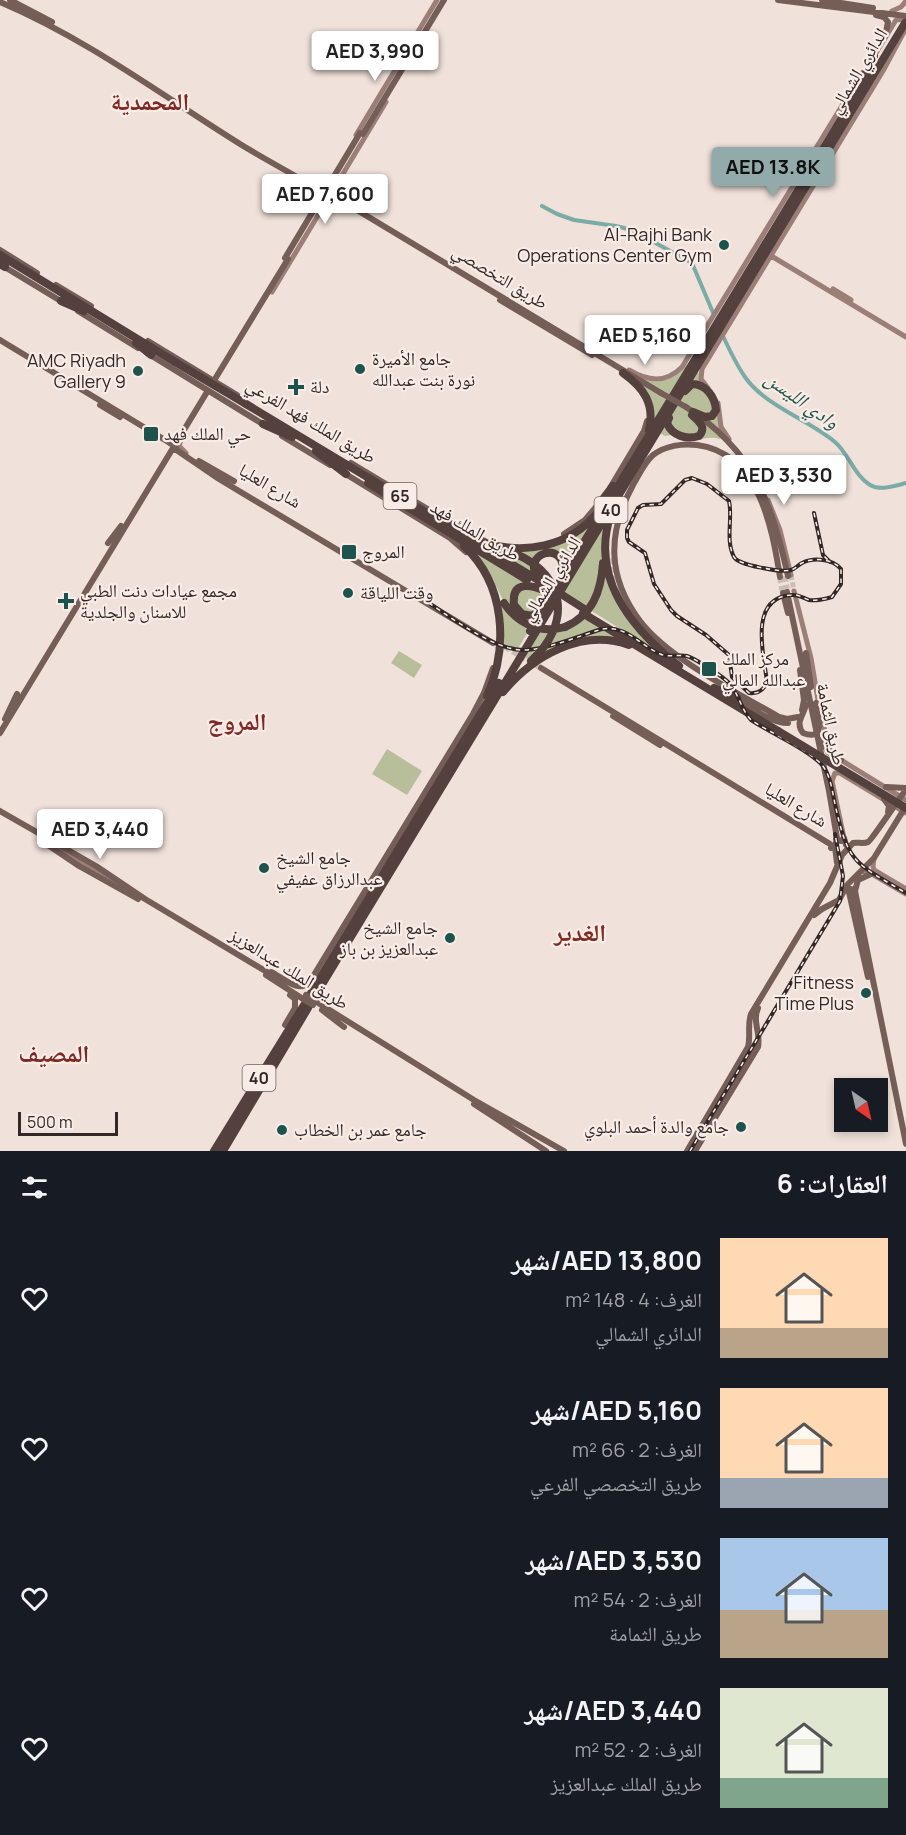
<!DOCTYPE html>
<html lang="ar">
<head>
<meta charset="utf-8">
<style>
	:root { --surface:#171b24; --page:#242831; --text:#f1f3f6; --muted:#9ea1a6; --accent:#92abaa }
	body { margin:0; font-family:Manrope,"Noto Naskh Arabic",sans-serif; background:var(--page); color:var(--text); direction:rtl; height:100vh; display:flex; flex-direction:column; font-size:22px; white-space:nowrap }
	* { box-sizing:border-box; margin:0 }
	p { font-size:20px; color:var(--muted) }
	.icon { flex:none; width:33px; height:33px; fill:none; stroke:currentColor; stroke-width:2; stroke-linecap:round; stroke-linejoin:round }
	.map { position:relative; height:1151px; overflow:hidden; direction:ltr }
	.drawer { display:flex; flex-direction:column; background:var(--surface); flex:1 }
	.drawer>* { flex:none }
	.needle { width:39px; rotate:146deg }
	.fabs { position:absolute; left:834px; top:1078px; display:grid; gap:12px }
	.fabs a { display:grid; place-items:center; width:54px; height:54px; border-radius:0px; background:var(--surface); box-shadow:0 3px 9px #0003; font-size:30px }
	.scale { position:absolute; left:18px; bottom:15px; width:100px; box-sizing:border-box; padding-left:6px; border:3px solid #342827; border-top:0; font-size:16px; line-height:21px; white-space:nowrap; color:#342827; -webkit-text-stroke:4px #f8ece6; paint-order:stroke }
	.price { position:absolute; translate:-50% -51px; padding:0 14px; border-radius:6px; background:#fff; color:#222; font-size:20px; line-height:39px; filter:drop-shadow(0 2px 3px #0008) }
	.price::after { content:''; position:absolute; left:50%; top:36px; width:18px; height:14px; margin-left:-9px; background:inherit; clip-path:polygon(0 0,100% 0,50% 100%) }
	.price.on { background:var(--accent); color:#111 }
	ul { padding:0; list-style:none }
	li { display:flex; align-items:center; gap:18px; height:150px; padding:0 18px }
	li span { display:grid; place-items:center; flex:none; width:168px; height:120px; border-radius:0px; color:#555 }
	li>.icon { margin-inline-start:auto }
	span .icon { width:72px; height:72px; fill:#fffc; stroke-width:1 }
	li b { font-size:26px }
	h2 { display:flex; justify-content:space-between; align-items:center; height:72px; padding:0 18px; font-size:26px }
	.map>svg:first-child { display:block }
</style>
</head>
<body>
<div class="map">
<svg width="906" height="1151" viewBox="0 0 906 1151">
	<rect width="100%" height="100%" fill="#f0e1da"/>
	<path fill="#b9be9a" d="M687,364L699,373V378L710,393L723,435L720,439C711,436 705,439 695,439C685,439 675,433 665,436L650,428L643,390L639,377C662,387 670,379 687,364Z
		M611,510L603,535L600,573L588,609L561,592Z
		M594,519L564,573L560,555L537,557L536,578L488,547L518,556L519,554L511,550L540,549Z
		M471,550L528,582L517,588L516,611L538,615L516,652L501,643L496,594L502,603L504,602L492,578Z
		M604,572L655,648L654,650L590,610Z
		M527,587L549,595L541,608L532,614L518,609C516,597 515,592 527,587Z
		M585,616L629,643L602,638L530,660L523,656L538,630L550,631Z
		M399,651L422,665L414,678L391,663Z
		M387,749L422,771L407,795L372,774Z"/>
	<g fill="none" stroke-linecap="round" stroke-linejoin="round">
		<path stroke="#7aaca5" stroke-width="4" d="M542,206L557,214L574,220L616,226L632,230L692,263L714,315
			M723,336C729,349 736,364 745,377C764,405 809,420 835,442C849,454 854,475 870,485C880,491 895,486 906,483"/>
		<path stroke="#cabcb6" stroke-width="5" stroke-dasharray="5 2.5" stroke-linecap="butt" d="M791,575L794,591"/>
		<path stroke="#cabcb6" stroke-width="6" stroke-dasharray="6 3" stroke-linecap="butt" d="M611,558L616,579
			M785,576L787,592
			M780,577L783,593
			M497,642L541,668"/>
		<path stroke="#9b7e78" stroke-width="5" d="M892,11L901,7L906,1
			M873,58L896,20L906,19
			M356,135L437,0
			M769,258L773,257L906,337
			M833,289L851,300
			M272,292L386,102
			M629,370C648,381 665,384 682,367L862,73
			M708,388L701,379L702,369L883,71L905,30
			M718,403L721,427L729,439
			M181,440L179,446L186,453
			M768,500L780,530L791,575
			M794,591L811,658L819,706
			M821,716L830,750
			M841,760L906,800
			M844,838L832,781L835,773H840L906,813
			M54,846L115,883
			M874,858L873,866L874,870L906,889
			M862,871L872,874L906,894"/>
		<path stroke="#755d58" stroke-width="6" d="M10,0L52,22
			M778,0L906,16
			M822,0L873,8
			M0,2C87,39 160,94 240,144C266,160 293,174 319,190
			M876,15L884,17L888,22L885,37
			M363,134L444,0
			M332,195L661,393
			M0,250L37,273
			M3,266L64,303
			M56,285L91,306
			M500,300L592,355
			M78,311L138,348
			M0,340L170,443
			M148,341L237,395
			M147,353L266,426
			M215,379L288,259
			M100,405L120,417
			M686,407C754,451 771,501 788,576
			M282,436L330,465
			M175,449L219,479L493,643
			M199,461L234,481
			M351,463L469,534L485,541
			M344,473L450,538L466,552
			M610,488L644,431L647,421
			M612,520L621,499
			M564,534L585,520L601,501
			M108,543L121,526
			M780,577C772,527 759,453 697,445C682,443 665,446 653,455C644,463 639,475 633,485C607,533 607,577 640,621C669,659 738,693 779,717L787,719L798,717
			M787,592L829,791L837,838L835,847L837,863
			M783,593L788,613
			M806,653L811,687
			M541,668L830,844L832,846L831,848
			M800,670L804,700L802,710
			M734,696C750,706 769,723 788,723
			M613,716L660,745
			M5,719L17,694
			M0,733L207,392
			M822,740L828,752L841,760
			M886,787L906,788
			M884,799L889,806L888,812
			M0,811L96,866L145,899L272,975
			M836,839L841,841L844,838L846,845L849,847
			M42,841L79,866L138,899
			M871,874L858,880L855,891L906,1144
			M855,891L851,889L849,892L868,977
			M814,915L822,909L839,900L847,885L874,858L906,806
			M271,972C282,977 298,993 309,983L473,714L484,693L493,668
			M266,975L303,999
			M315,1001L474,1100L564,1151
			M322,1010L344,1027
			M285,1025L295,1008V999L290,995
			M474,1104L546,1151
			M687,1151L748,1047C751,1036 747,1025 751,1014L830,883L842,855L853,843C857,842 864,844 868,842C872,840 899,798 906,790
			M695,1151L758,1047C761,1033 752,1022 758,1008"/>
		<path stroke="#54413e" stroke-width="8" d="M855,95L874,56
			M0,255L175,362
			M0,264L5,267
			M61,301L84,311
			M136,343L151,355
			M623,373C644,388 655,404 649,430
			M685,391L692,384C706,384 715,397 716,410L712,416L705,417L693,412
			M246,404L553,589
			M669,418L667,423C672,436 687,440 699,436C707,427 699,422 692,415
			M263,424L292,437
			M316,451L346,474
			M368,483L527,580
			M600,503L613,486
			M611,514C589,578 632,629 679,666
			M481,542C523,555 569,548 598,512
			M464,546C505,584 509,646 487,696
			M540,580C517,555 567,536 563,575
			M564,596L586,610
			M541,609L532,616L522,614L514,605C511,579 533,585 548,592
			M589,617L778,731
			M565,627C593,615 601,591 603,563
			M530,631L854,98
			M714,688L737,698
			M503,692C533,656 582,628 629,645
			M311,993L499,683
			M315,996L905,23
			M214,1151L304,1005
			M223,1151L308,1008"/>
		<defs>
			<path id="rail" d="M692,478L707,484L729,501C733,518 725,540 734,557C738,565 782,573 791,570C795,569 798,565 802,563C814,557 833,559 841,569V584L832,597C825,599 816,601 809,600C803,598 798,594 791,595C749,598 763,653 767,681C764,690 759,694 749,693L732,677L729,655L706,635L677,616L671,610L654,584L645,553L629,542L627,538V530L638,508L643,505L661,504L685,480Z
				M814,513L823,555L830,562
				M414,593C441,610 494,652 525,650C549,649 579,636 602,629C626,625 640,645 660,654C669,658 678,654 687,656C696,659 724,677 730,684C739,695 741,709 751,720C769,732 809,750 822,765C831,776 832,791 835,804C848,864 855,863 906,893
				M690,1151L840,901L843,876L835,834"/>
		</defs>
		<use href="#rail" stroke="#342827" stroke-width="4"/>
		<use href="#rail" stroke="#f8ece6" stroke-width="1.5" stroke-dasharray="4.5" stroke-linecap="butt"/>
		<path stroke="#755d58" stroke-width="6" d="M285,258L360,133
			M661,393L686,407
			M170,443L176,447
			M806,705C803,716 795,723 803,733C826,742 819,716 816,703
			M306,995L315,1001
			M303,999L313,1005"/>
		<path stroke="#54413e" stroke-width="8" d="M175,362L246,404
			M516,554C567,576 571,625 531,661
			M504,603C518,624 540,634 565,627
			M583,613L589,617
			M778,731L906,808"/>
	</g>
	<g fill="#1e534d" stroke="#f8ece6" stroke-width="2">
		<circle cx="724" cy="245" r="6"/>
		<circle cx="360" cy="369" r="6"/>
		<circle cx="138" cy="371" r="6"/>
		<path d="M293 378h6v6h6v6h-6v6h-6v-6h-6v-6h6z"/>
		<rect x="143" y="426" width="16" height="16" rx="3"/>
		<rect x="341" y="544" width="16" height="16" rx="3"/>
		<circle cx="348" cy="593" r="6"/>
		<path d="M63 592h6v6h6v6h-6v6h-6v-6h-6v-6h6z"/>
		<rect x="701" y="661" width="16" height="16" rx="3"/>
		<circle cx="264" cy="868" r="6"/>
		<circle cx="450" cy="938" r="6"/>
		<circle cx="866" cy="993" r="6"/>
		<circle cx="741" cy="1127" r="6"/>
		<circle cx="282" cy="1130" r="6"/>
	</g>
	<g text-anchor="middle" stroke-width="4.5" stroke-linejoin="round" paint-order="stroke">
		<g fill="#f8ece6" stroke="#6f6360" stroke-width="1.5">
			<rect x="383.5" y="483" width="33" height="26" rx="4.5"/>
			<rect x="594.5" y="497" width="33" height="26" rx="4.5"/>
			<rect x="242.5" y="1065" width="33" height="26" rx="4.5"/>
		</g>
		<g font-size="16" font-weight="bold" fill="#342827">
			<text x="400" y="502">65</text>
			<text x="611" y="516">40</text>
			<text x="259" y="1084">40</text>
		</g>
		<g font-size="18" fill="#342827" stroke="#f8ece6">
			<text transform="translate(858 71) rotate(-59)" y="6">الدائري الشمالي</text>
			<text transform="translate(500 277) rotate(31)" y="6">طريق التخصصي</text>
			<text transform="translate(311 421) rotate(31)" y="6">طريق الملك فهد الفرعي</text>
			<text transform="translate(270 486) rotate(31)" y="6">شارع العليا</text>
			<text transform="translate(475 531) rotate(31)" y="6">طريق الملك فهد</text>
			<text transform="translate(551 579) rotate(-58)" y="6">الدائري الشمالي</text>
			<text transform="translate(831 724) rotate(78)" y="6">طريق الثمامة</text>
			<text transform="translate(796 805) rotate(31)" y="6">شارع العليا</text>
			<text transform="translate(289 969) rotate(32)" y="6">طريق الملك عبدالعزيز</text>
		</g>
		<g font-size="18" fill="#342827" stroke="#f8ece6" text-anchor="start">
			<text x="712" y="241" text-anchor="end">Al-Rajhi Bank<tspan x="712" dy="21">Operations Center Gym</tspan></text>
			<text x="372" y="365">جامع الأميرة<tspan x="372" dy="21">نورة بنت عبدالله</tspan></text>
			<text x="126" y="367" text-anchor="end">AMC Riyadh<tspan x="126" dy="21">Gallery 9</tspan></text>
			<text x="310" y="393">دلة</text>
			<text x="164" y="440">حي الملك فهد</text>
			<text x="362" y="558">المروج</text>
			<text x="80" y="597">مجمع عيادات دنت الطبي<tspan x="80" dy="21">للاسنان والجلدية</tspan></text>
			<text x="360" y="599">وقت اللياقة</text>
			<text x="722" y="665">مركز الملك<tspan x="722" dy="21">عبدالله المالي</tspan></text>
			<text x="276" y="864">جامع الشيخ<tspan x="276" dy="21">عبدالرزاق عفيفي</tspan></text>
			<text x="438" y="934" text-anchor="end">جامع الشيخ<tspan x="438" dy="21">عبدالعزيز بن باز</tspan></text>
			<text x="854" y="989" text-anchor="end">Fitness<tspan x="854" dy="21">Time Plus</tspan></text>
			<text x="729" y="1133" text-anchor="end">جامع والدة أحمد البلوي</text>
			<text x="294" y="1136">جامع عمر بن الخطاب</text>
		</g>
		<g font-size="20" font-style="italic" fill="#1e534d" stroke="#f8ece6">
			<text transform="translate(802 400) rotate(35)" y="7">وادي الليسن</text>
		</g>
		<g font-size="24" font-weight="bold" fill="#7f2924" stroke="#f8ece6">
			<text x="150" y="110">المحمدية</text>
			<text x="237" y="730">المروج</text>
			<text x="580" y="941">الغدير</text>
			<text x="54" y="1062">المصيف</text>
		</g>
	</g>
</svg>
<div class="fabs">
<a><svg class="needle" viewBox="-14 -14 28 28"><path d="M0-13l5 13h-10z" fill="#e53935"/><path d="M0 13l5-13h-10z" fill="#9ea1a6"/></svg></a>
</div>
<div class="scale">500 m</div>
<b class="price" style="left:375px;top:82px">AED 3,990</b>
<b class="price on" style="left:773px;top:198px">AED 13.8K</b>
<b class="price" style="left:325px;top:225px">AED 7,600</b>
<b class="price" style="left:645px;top:366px">AED 5,160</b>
<b class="price" style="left:784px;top:506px">AED 3,530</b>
<b class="price" style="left:100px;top:860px">AED 3,440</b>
</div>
<section class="drawer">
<h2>العقارات: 6<svg class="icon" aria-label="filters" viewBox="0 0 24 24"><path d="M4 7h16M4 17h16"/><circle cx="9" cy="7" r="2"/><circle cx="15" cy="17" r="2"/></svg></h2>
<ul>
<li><span style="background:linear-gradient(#ffd9b3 75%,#b9a48a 0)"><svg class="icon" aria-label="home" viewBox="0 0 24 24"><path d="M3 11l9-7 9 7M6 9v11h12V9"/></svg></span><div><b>AED 13,800/شهر</b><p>الغرف: 4 · 148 m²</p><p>الدائري الشمالي</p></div><svg class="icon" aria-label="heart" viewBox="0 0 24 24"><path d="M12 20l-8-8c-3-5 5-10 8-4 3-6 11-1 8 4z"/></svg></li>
<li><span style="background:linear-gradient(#ffd9b3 75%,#9aa5b1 0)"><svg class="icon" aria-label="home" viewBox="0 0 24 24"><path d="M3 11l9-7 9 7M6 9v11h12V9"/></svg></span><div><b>AED 5,160/شهر</b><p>الغرف: 2 · 66 m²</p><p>طريق التخصصي الفرعي</p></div><svg class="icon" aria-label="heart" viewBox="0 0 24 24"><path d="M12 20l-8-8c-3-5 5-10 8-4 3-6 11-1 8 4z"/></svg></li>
<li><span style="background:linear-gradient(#a9c7e8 60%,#b9a48a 0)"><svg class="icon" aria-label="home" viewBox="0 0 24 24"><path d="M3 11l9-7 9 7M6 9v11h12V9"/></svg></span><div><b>AED 3,530/شهر</b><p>الغرف: 2 · 54 m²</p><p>طريق الثمامة</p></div><svg class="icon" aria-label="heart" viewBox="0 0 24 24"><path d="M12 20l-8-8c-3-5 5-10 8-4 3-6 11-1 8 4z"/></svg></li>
<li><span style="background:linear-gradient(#dfe7d0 75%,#7fa58c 0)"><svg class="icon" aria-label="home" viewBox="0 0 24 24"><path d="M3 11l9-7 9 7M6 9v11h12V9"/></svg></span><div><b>AED 3,440/شهر</b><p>الغرف: 2 · 52 m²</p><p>طريق الملك عبدالعزيز</p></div><svg class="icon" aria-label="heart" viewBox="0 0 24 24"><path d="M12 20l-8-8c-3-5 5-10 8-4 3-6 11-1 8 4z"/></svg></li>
</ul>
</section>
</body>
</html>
